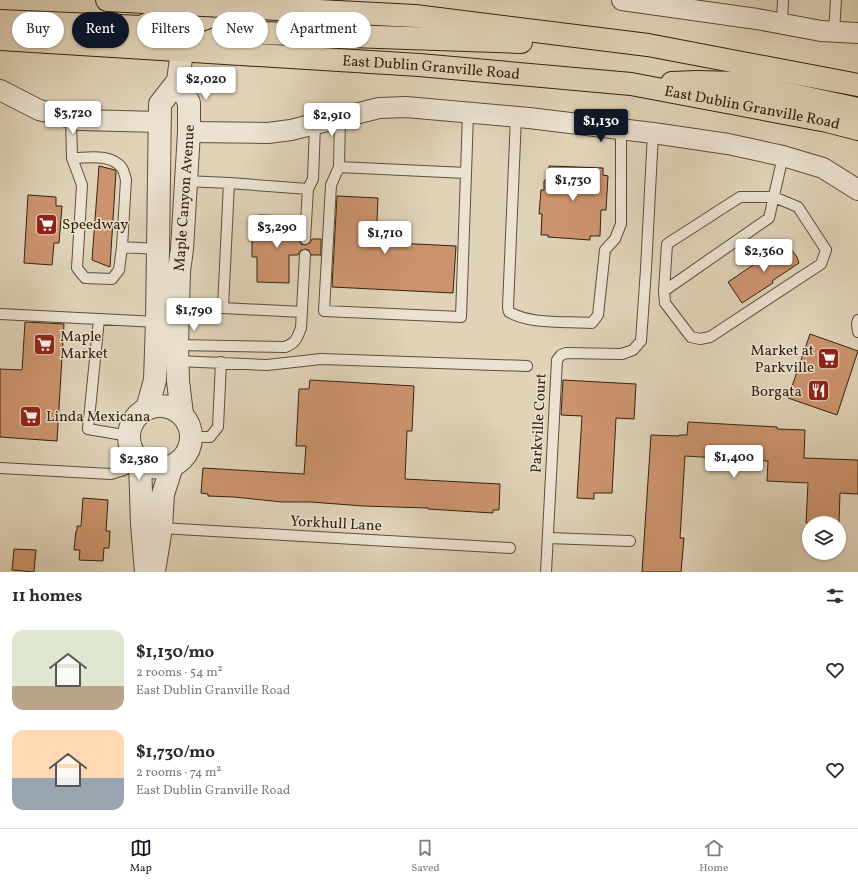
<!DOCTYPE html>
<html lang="en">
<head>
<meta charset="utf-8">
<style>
	:root { --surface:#fff; --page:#f2f2f3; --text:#2b2b33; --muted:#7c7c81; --line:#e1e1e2; --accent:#111827 }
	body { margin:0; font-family:Vollkorn,serif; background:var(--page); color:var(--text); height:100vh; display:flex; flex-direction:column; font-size:15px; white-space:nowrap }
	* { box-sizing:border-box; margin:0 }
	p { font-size:13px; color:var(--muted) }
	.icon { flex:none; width:22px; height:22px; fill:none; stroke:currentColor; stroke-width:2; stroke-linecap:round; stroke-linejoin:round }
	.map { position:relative; height:572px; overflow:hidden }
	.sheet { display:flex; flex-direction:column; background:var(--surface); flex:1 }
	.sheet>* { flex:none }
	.banner { position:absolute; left:12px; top:12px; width:400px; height:36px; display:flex; gap:8px }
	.fabs { position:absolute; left:802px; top:516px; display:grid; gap:8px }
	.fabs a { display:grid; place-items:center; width:44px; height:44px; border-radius:50%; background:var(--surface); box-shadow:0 1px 3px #0004; font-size:20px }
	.price { position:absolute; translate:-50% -34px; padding:0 9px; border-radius:4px; background:#fff; color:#222; font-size:13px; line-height:26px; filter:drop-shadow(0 1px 2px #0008) }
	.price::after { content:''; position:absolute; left:50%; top:24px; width:12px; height:9px; margin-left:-6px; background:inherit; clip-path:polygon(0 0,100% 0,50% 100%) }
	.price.active { background:var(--accent); color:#fff }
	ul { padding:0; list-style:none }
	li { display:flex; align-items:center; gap:12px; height:100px; padding:0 12px }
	li span { display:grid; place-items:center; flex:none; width:112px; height:80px; border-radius:12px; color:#555 }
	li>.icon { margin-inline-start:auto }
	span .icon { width:48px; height:48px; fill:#fffc; stroke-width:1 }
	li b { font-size:17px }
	h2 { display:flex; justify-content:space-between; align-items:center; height:48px; padding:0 12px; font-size:17px }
	.chip { padding:0 14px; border-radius:18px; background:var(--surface); box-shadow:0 1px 3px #0004; font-size:14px; line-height:36px }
	.chip.active { background:var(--accent); color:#fff }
	.tabs { display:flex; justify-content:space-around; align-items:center; height:56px; border-top:1px solid var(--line); background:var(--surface); font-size:11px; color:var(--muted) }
	.tabs a { display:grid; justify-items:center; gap:2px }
	.tabs .active { color:var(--accent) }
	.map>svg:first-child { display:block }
</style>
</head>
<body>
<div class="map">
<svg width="858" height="572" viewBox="0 0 858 572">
	<rect width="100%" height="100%" fill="#e0d3b8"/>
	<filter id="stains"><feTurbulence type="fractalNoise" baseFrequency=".005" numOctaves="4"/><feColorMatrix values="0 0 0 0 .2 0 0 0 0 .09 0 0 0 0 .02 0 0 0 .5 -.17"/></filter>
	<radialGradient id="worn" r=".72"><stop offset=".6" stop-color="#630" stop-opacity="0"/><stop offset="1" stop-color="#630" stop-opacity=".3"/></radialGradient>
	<path fill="#cc946e" stroke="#342110" d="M99,166L115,170L116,172L110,267L92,260Z
		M549,166L603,168V175L608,176L606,210H601L600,236H590V240L548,237V235H541L542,214H539L541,190H544V181L549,177Z
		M28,195L56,197V206H62L59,243H54L52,265L24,263Z
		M337,196L378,198L376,242L456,246L453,293L332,287Z
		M259,215L290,216V239H299L301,244L305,245L310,243L312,239H321V255H311L309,250L305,249L300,251L298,255H289V283L257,282V257H252V237H258Z
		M786,243L797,257L799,263L772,281L773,283L742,303L728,282L762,259L761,257L772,249L773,251Z
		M25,322L64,324L57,441L0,437V369L22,370Z
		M810,334L858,351L837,415L788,398Z
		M310,380L414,386L412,431H407L405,479L500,484L499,510H493V513L476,512L428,509V508L363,506L311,502H282L234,497L208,496V494L201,493L203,468L304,474L306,446H296L299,389H309Z
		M563,380L636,384L634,419L616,418L612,493H594V499L577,498L582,416L561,415Z
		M688,422L777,427V429L805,430L804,458L858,460V494L840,493L839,523H806L808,483L767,481L768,461L685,456L680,538H684L681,572H642L651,435L679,436V435H687Z
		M83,498L108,500L106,531H110L109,548H104L103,561L79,560L80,550H74L76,531H77V526H81Z
		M14,549L36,550L34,572L12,570Z"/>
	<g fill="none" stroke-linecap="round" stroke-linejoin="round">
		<defs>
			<path id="service" d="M782,23L783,0
				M834,32L836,0
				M516,117L508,307L509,312C532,325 566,321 592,323L598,315L605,250L615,239L621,224V129
				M71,118L72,158L82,185L77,268L85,278L112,279L119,270L122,247L158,249
				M340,118L339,167L331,185L324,311L461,317L466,173
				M72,158C88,158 111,153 122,168C124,171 125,176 126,180L122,247
				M339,167L466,173L468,113
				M229,183L308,189
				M740,197H774L798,207L826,250L821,264L710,337L700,339L691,337L665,303L664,291L667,244Z
				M305,239L308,189L313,179L315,125
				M664,291L769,218L783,156
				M178,307L223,308L229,183L185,181
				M223,308L302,312
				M0,314L157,322
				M99,319L88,429L129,436
				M858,320L857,324L858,332
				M177,345L285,347C296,343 297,338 301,328L305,255
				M177,361L267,365L321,359L527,366
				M192,437H210L218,427L221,362
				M0,468L111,474L124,470L137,457
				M161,528L510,548
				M548,538L630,541
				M546,572L557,360L561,355L566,353L622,354L633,350L641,341L646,269L653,133"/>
			<path id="minor" d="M622,0L757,19L821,31L858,33
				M0,90L39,110L80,120L160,122
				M189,132L268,133L291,130L379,108L406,107L529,118L653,133L728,144L783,156L823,168L858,190"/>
			<path id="tertiary" d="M178,81L189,103V132L182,249L179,271L177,345L178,381L182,414
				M129 437a31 31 0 1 1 62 0a31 31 0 1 1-62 0Z
				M147,409L155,380L157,322L160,104L178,81L182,51L184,4
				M140,461L142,524L146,572
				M154,571L161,528L163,494L172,466"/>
			<g id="primary">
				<path d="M107,0L415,16L648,45L858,85"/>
				<path d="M0,21L142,27L184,4"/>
				<path id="s1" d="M0,39L419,65L631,84L827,121L858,129"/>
				<path d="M191,48L235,32L521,42"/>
				<path d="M672,83L697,82L738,83L858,109"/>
			</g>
		</defs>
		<use href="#service" stroke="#5f4e3a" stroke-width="12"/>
		<use href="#minor" stroke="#5f4e3a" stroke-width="22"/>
		<use href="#tertiary" stroke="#5f4e3a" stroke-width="24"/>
		<use href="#primary" stroke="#342110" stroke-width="24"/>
		<use href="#service" stroke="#ebe2d1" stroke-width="10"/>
		<use href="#minor" stroke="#ebe2d1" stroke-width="20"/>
		<use href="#tertiary" stroke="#ebe2d1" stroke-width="22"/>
		<use href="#primary" stroke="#e0d3b8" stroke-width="22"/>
	</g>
	<defs>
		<symbol id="supermarket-square" viewBox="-11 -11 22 22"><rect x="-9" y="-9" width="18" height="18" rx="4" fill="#8f2418" stroke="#ebe2d1"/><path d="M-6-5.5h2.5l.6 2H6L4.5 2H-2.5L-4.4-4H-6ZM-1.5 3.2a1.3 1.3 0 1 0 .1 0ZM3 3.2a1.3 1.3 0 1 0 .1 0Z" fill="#fff"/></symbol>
		<symbol id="restaurant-square" viewBox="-11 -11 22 22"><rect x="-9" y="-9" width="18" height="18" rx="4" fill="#8f2418" stroke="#ebe2d1"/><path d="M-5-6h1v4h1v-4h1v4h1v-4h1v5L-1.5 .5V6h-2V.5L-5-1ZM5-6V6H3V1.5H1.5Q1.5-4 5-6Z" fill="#fff"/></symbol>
	</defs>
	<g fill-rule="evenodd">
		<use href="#supermarket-square" x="34" y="212" width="25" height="25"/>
		<use href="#supermarket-square" x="32" y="332" width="25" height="25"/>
		<use href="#supermarket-square" x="816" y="346" width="25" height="25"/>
		<use href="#restaurant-square" x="806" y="378" width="25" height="25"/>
		<use href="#supermarket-square" x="18" y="404" width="25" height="25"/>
	</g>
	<g text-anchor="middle" stroke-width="3" stroke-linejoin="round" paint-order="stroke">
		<g font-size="15" fill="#342110" stroke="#ebe2d1">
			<text dy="5" stroke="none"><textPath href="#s1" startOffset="432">East Dublin Granville Road</textPath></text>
			<text dy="5" stroke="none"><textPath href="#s1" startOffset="756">East Dublin Granville Road</textPath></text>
			<text transform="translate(184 198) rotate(-86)" y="5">Maple Canyon Avenue</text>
			<text transform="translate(538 423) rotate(-87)" y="5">Parkville Court</text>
			<text transform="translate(336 523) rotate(3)" y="5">Yorkhull Lane</text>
		</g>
		<g font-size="15" fill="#342110" stroke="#ebe2d1" text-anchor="start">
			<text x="62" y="229">Speedway</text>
			<text x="60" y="341">Maple<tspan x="60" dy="17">Market</tspan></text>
			<text x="814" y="355" text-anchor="end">Market at<tspan x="814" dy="17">Parkville</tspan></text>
			<text x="802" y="396" text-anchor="end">Borgata</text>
			<text x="46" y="421">Linda Mexicana</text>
		</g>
	</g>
	<rect width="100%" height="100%" filter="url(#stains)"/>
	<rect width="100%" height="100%" fill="url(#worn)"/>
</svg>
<div class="fabs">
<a><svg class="icon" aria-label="layers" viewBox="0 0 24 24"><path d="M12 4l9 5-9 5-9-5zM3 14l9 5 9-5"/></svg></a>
</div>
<b class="price" style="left:206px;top:101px">$2,020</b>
<b class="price" style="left:73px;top:135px">$3,720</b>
<b class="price" style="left:332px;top:137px">$2,910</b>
<b class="price active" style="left:601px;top:143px">$1,130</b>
<b class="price" style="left:573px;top:202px">$1,730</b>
<b class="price" style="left:277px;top:249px">$3,290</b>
<b class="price" style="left:385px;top:255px">$1,710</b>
<b class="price" style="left:764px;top:273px">$2,360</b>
<b class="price" style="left:194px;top:332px">$1,790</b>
<b class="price" style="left:734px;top:479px">$1,400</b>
<b class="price" style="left:139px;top:481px">$2,380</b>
<div class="banner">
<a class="chip">Buy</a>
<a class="chip active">Rent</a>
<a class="chip">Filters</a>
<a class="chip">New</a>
<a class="chip">Apartment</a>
</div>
</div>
<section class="sheet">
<h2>11 homes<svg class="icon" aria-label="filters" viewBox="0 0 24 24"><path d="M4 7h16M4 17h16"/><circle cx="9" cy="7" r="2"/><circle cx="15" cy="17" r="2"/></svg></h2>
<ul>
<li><span style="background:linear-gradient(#dfe7d0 70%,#b9a48a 0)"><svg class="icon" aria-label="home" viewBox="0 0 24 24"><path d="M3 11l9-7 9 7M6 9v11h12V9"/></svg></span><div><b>$1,130/mo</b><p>2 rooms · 54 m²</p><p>East Dublin Granville Road</p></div><svg class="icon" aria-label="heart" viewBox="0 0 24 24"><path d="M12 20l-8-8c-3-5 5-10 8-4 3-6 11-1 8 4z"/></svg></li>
<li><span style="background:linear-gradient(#ffd9b3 60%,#9aa5b1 0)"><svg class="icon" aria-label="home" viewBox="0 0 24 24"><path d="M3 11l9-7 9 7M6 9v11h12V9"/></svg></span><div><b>$1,730/mo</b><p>2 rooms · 74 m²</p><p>East Dublin Granville Road</p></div><svg class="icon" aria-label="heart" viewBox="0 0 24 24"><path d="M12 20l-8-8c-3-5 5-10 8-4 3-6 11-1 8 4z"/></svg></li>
</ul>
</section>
<nav class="tabs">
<a class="active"><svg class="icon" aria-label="map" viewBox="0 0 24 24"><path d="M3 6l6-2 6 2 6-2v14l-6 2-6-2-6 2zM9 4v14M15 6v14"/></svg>Map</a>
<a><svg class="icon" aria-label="saved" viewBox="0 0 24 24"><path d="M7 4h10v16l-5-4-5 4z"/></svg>Saved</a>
<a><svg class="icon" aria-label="home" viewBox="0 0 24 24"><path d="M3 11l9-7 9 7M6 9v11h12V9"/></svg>Home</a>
</nav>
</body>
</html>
